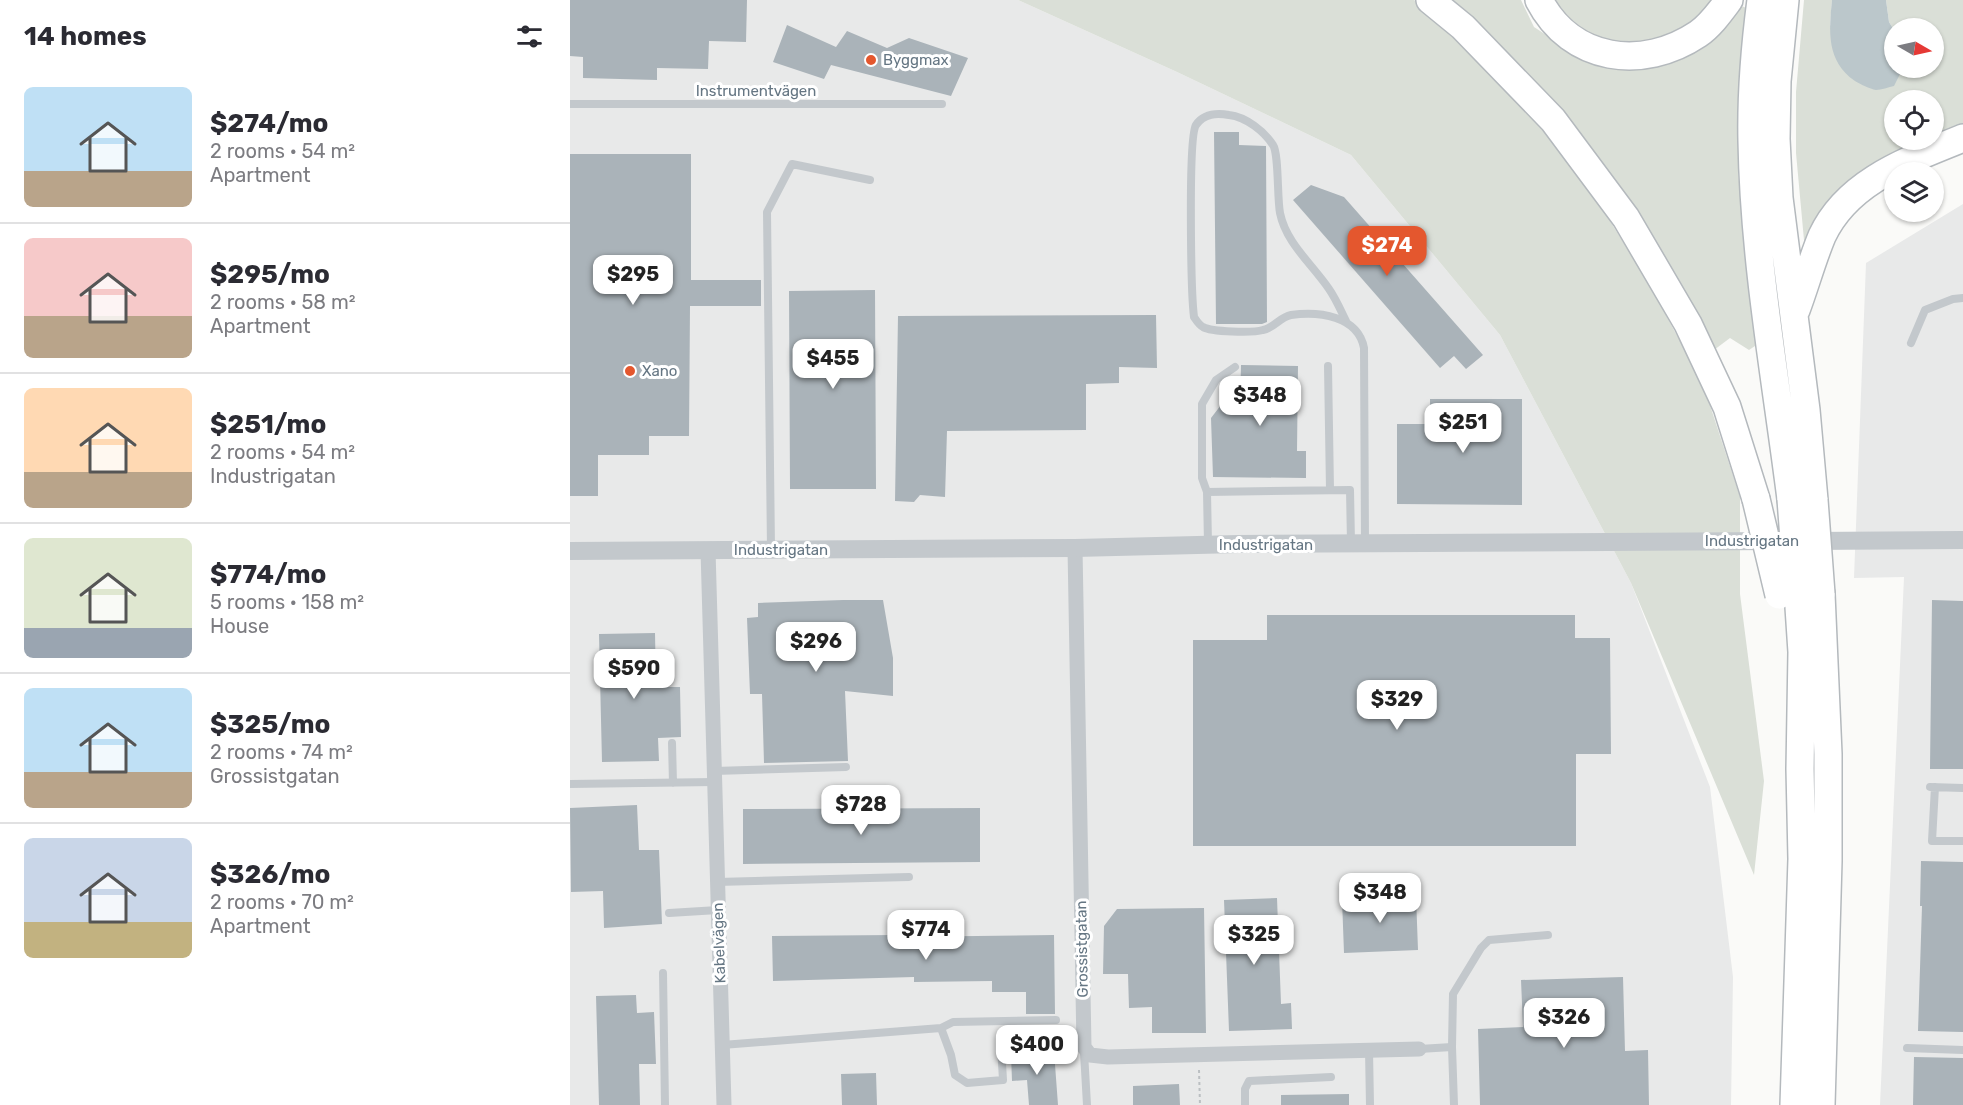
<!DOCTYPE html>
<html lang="en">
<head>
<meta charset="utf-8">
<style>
	:root { --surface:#fff; --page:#f2f2f3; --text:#2b2b33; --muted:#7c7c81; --line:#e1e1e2; --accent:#e4572e }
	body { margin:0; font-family:Rubik,sans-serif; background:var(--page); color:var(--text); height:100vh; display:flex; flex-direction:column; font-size:22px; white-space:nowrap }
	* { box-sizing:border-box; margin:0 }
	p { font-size:20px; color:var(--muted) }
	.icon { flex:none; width:33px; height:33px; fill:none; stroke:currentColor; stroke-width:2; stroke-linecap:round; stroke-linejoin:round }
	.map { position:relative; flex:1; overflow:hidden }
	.details { display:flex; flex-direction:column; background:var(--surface); width:570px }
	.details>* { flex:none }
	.needle { width:39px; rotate:99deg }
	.fabs { position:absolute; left:1314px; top:18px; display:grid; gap:12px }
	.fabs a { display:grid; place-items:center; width:60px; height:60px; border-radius:50%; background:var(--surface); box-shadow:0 2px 4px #0004; font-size:30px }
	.price { position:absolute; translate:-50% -51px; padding:0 14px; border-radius:12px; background:#fff; color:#222; font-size:20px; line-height:39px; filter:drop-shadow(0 2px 3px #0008) }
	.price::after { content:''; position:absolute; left:50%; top:36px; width:18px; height:14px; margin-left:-9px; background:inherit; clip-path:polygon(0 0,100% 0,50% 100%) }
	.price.current { background:var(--accent); color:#fff }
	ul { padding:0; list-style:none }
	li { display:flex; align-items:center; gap:18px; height:150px; padding:0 24px }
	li+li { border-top:2px solid var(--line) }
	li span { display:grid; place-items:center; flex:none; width:168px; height:120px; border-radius:9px; color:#555 }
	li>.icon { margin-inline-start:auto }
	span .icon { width:72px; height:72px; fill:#fffc; stroke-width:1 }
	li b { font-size:26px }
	h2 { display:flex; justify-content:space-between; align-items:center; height:72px; padding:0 24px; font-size:26px }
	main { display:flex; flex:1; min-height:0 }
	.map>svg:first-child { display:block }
</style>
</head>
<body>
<main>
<section class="details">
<h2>14 homes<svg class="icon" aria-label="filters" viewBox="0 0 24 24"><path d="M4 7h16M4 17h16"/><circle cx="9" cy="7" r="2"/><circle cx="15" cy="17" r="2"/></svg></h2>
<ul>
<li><span style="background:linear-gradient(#bfe0f5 70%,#b9a48a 0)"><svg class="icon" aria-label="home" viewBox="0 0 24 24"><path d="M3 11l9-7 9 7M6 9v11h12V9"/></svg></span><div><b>$274/mo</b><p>2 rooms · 54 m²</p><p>Apartment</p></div></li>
<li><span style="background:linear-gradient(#f6c9c9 65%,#b9a48a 0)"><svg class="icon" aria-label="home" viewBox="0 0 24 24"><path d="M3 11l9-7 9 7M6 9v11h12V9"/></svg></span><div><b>$295/mo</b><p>2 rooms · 58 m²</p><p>Apartment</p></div></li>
<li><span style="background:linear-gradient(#ffd9b3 70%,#b9a48a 0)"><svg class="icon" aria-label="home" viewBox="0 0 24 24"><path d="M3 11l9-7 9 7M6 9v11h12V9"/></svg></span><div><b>$251/mo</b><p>2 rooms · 54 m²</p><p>Industrigatan</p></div></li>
<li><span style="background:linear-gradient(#dfe7d0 75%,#9aa5b1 0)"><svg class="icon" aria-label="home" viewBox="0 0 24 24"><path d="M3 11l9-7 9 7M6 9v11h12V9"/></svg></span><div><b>$774/mo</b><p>5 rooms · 158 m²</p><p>House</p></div></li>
<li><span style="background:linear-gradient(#bfe0f5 70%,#b9a48a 0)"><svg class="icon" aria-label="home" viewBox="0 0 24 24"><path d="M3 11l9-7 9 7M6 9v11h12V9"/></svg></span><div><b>$325/mo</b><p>2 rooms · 74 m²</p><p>Grossistgatan</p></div></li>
<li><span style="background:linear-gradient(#c9d6e8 70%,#c2b280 0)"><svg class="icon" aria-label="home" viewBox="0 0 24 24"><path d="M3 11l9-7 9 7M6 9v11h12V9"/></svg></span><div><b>$326/mo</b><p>2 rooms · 70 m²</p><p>Apartment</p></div></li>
</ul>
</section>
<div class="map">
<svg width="1393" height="1105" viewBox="0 0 1393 1105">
	<rect width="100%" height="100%" fill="#fafaf8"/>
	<path fill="#e8e9e9" d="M0,0H448L607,72L781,155L930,335L1061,583L1140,787L1163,977L1161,1105H0Z
		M1393,204V1105H1310L1334,577L1284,578L1296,263Z"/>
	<path fill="#dadfd7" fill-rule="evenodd" d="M448,0H844L856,9L914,65L1008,170L1077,280L1133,384L1170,497V594L1194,781L1184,875L1061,583L930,335L781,155L607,72Z
		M874,0H951L964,27L993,46L1034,65L1075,68L1112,57L1146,34L1171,6L1177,8L1171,57L1168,172L1185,333V346L1179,350L1160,338L1144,350Z
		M982,0H1146C1132,21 1086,46 1061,46C1034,46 996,23 982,0Z
		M1234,0H1262L1260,25L1331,75L1333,68H1364V28L1324,30L1319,22L1316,0H1393V130L1337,151L1235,251L1226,153V92ZM1324,100H1364V140H1324Z"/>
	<path fill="#bbc7cb" d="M1262,0H1316L1319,22L1324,30V68H1333L1324,86C1319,87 1311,90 1306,90C1300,89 1290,84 1285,81C1256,61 1259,31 1262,0Z"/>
	<path fill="#aab3b9" d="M0,0H177L176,42L139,41L138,69L87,68V80L13,78V57L0,56Z
		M217,25L266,47L277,31L317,48L339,38L398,58L381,96L261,65L254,79L203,62Z
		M644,132H669V145L696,146L697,322L692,324H646Z
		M0,154H121V280H191V306H120L119,436H79V455H28V496H0Z
		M741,185L774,197L913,355L896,369L884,356L870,368L723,200Z
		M305,290L306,489H220L219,291Z
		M586,315L587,368L549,367V383L516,384V430L377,431L375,497L350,495L344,502L325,501L328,316Z
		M671,365L728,366L727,451H736V478L643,477L641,418L651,405L670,406Z
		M860,399H952V505L827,504V424H860Z
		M273,600H313L323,658V696L275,691L278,761L194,763L192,694H180L177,618L188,617V603Z
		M1362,600L1393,601V769H1360Z
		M697,615H1005V638H1040L1041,754H1006V846H623V640H697Z
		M85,633L86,687H110L111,737L88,738L89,761L32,762L29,634Z
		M67,805L69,850H89L92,924L34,928L33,891L1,892L0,808Z
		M410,808V862L173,864V809Z
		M1351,861L1393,862V1032L1348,1031L1352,906H1350Z
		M846,896L848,950L774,953L772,899Z
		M707,898L711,1004L721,1003L722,1029L659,1031L654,900Z
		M634,908L636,1033H582V1007L559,1008L558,974H533L534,926L547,909Z
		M325,935V937L484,935L485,1014H456V992H422V981L344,982V977L203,981L202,936Z
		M1053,977L1055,1051L1078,1050L1079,1105H910L908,1029L953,1027L951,980Z
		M66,995L67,1013L84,1012L86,1064H69L70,1105H29L26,996Z
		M484,1051L488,1105H459L457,1080L442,1081L441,1054Z
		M1344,1057L1393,1058V1105H1343Z
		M306,1073L307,1105H272L271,1074Z
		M609,1084L610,1105H563V1086Z
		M779,1094V1105H711V1095Z"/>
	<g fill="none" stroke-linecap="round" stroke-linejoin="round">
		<defs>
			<path id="motorway" d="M860,0L893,27L983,120L1056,218L1118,324L1157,407L1186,499
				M969,0C1001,62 1073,71 1128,34C1140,26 1150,12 1159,0
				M1191,0C1185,46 1181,94 1182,141C1184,261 1206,380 1221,499
				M1215,0L1207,81L1206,139L1209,198L1236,410L1244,500
				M1226,310C1235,286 1242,260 1252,236C1278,180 1340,160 1393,138
				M1224,1105L1232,859L1230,769L1232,652L1228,592
				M1251,1105L1258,861V754L1251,594"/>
		</defs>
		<use href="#motorway" stroke="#b4b9bd" stroke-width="30"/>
		<path stroke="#bbbfc2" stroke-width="2" stroke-dasharray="3 3" stroke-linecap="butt" d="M629,1070L630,1105"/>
		<path stroke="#c3c8cc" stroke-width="8" d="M0,104H372
			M776,321C771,311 766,299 759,289C742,264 716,243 710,213C707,197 709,154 703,145C694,131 676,117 659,115C647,113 634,113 626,125C618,137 621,293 624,317C626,320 629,325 633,327C641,332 683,333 693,330C704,328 710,317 721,315C749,311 788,316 794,348L795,543
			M1341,343L1355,310L1383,299L1393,298
			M758,366L760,490
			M637,492L632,478V404L646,380L665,367
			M638,544L637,492L780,490L781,543
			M201,549L197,212L222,164L300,180
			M102,743L103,783
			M144,771L276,767
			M0,784L144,782
			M1360,787L1393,788
			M1365,787L1362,841H1393
			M147,882L339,877
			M99,913L148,910
			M93,973L95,1105
			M371,1028L383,1022L486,1020
			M152,1045L371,1028L381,1055L385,1075L397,1083L433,1080L431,1046L513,1042
			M882,1047L883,994L911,948L919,940L978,935
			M1337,1048L1393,1050
			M849,1049L882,1047L884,1105
			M799,1050L800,1105
			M514,1052L517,1105
			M675,1105V1089L679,1081L761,1077"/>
		<path stroke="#c3c8cc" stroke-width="15" d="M505,548L514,1047L520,1055L538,1057L849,1049
			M138,550L154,1105"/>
		<path stroke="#c3c8cc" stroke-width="18" d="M1238,541L1393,540
			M0,551L505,548L668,544L1207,541"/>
		<use href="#motorway" stroke="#fff" stroke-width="27"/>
		<defs>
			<path id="motorway-bridge" d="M1186,499L1209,595
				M1221,499L1228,592
				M1244,500L1251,594"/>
		</defs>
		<use href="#motorway-bridge" stroke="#b4b9bd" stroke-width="30" stroke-linecap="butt"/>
		<use href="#motorway-bridge" stroke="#fff" stroke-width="27"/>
	</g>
	<g fill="#e4572e" stroke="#fff" stroke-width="2">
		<circle cx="301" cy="60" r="6"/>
		<circle cx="60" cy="371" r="6"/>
	</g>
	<g text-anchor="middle" stroke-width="6" stroke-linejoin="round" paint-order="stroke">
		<g font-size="15" fill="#657683" stroke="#fff" text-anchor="start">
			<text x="313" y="65">Byggmax</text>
			<text x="72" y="376">Xano</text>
		</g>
		<g font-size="15" fill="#657683" stroke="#fff">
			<text x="186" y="96">Instrumentvägen</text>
			<text x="1182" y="546">Industrigatan</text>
			<text x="696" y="550">Industrigatan</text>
			<text x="211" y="555">Industrigatan</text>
			<text transform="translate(149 943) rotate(-92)" y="5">Kabelvägen</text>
			<text transform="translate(512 949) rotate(-91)" y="5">Grossistgatan</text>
		</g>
	</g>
</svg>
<div class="fabs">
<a><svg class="needle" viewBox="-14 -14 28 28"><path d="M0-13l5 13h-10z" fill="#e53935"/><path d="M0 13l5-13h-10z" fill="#7c7c81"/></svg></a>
<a><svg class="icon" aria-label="locate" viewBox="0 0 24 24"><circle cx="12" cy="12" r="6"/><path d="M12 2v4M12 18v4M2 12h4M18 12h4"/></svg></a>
<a><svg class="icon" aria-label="layers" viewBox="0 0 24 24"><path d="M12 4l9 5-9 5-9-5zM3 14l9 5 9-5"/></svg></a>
</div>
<b class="price current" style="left:817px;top:277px">$274</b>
<b class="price" style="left:63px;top:306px">$295</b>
<b class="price" style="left:263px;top:390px">$455</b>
<b class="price" style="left:690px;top:427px">$348</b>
<b class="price" style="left:893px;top:454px">$251</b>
<b class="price" style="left:246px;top:673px">$296</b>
<b class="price" style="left:64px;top:700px">$590</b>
<b class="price" style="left:827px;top:731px">$329</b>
<b class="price" style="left:291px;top:836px">$728</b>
<b class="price" style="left:810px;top:924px">$348</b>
<b class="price" style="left:356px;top:961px">$774</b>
<b class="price" style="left:684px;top:966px">$325</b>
<b class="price" style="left:994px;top:1049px">$326</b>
<b class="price" style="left:467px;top:1076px">$400</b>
</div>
</main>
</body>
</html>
